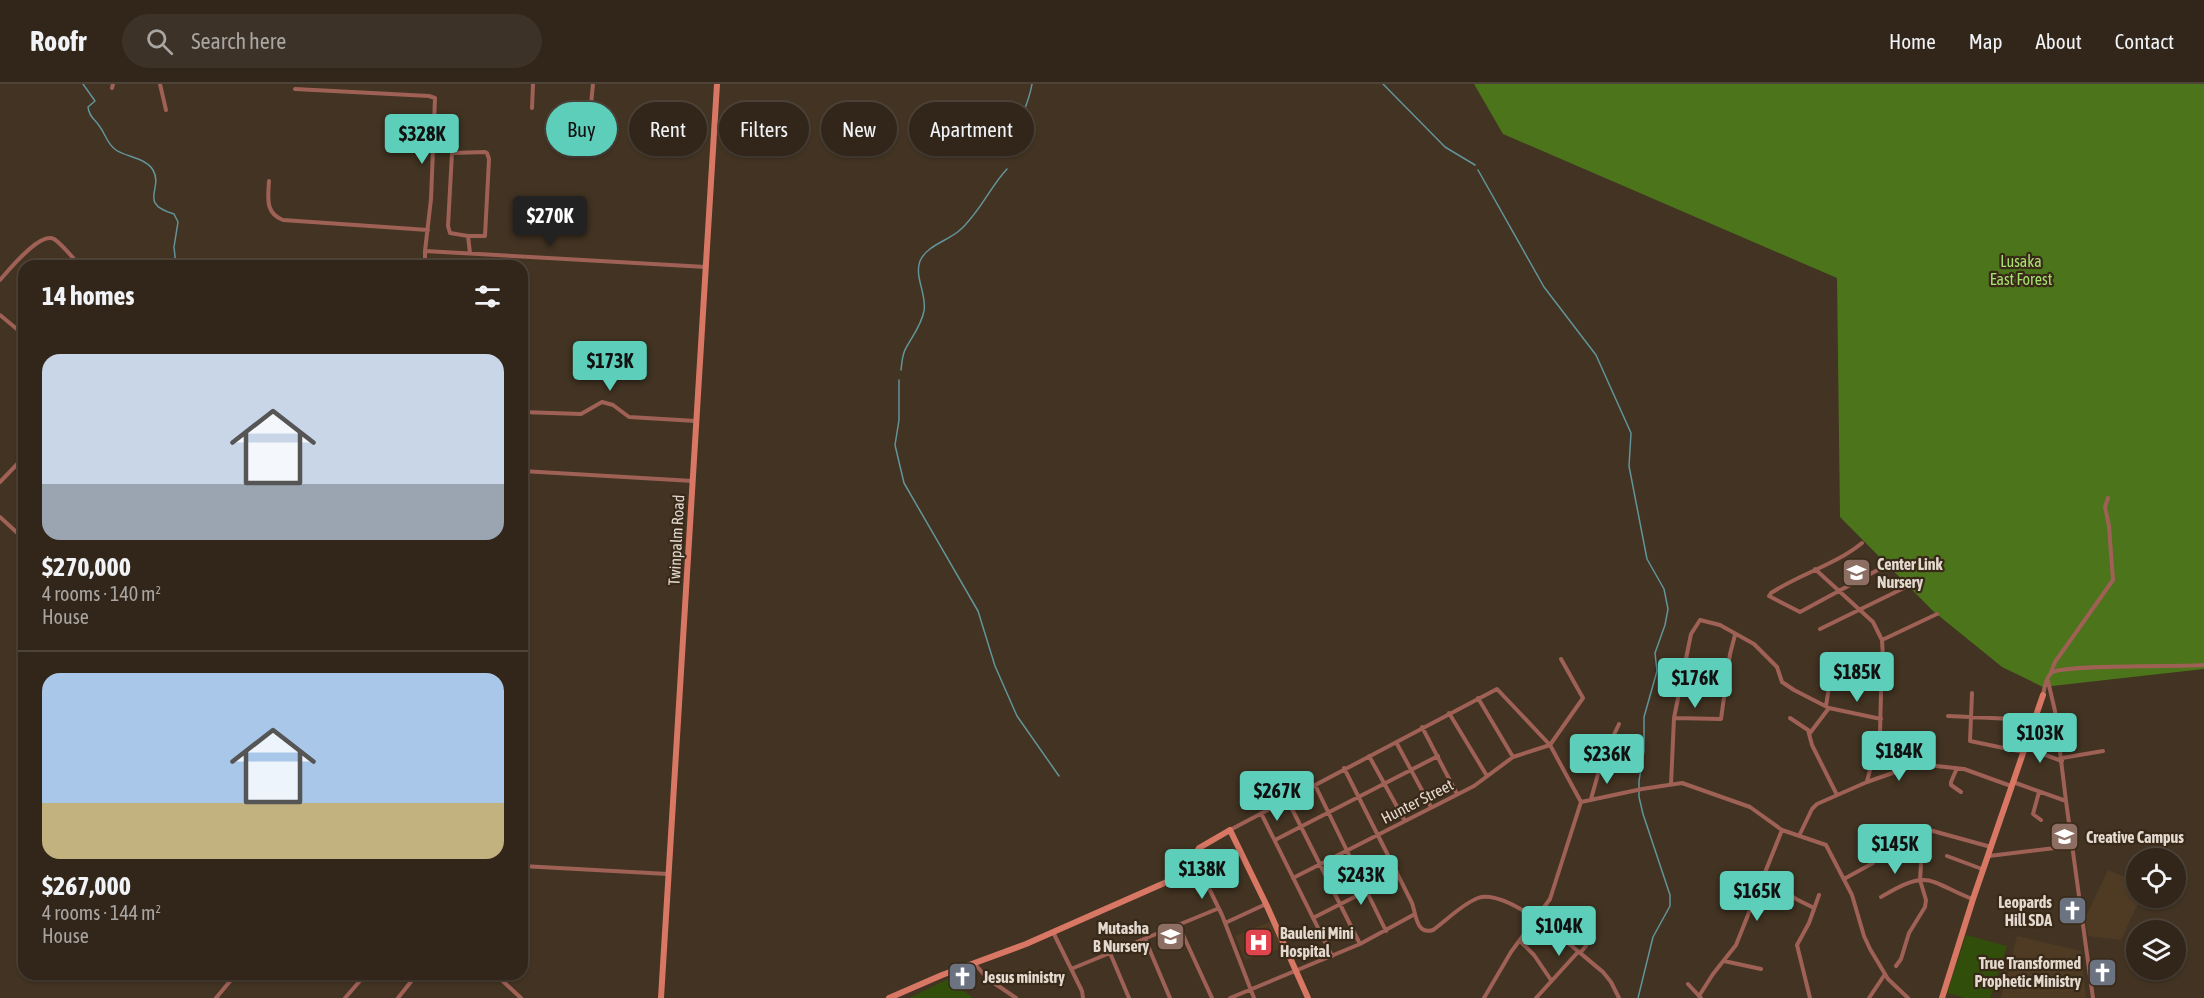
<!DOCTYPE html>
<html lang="en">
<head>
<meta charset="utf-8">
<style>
	:root { --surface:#32261a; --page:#3d3227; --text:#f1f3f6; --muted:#a8a5a2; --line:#4d4339; --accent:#5cceba }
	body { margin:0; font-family:"Asap Condensed",sans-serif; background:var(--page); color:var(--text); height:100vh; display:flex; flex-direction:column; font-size:22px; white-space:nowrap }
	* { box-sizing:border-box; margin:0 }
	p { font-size:20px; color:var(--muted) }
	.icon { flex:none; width:33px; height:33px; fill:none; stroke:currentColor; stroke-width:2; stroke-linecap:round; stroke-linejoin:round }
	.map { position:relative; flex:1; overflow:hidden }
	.side { position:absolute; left:18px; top:176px; width:510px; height:720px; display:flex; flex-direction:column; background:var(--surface); border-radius:18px; box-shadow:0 2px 4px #0004,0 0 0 2px var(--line) }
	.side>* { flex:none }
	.hud { position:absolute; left:546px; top:18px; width:570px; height:54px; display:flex; gap:12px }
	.fabs { position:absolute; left:2126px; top:764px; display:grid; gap:12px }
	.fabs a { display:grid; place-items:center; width:60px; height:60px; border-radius:50%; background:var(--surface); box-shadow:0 2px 4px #0004,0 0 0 2px var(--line); font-size:30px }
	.price { position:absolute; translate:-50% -51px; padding:0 14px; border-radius:6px; background:var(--accent); color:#111; font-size:20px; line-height:39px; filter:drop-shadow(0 2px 3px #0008) }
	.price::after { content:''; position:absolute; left:50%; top:36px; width:18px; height:14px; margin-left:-9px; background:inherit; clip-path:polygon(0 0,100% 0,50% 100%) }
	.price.active { background:#222; color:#fff }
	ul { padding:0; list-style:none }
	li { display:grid; align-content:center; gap:12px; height:318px; padding:0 24px }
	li+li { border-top:2px solid var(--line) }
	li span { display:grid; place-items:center; height:186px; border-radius:18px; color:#555 }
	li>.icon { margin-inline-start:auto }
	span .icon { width:108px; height:108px; fill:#fffc; stroke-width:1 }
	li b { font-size:26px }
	h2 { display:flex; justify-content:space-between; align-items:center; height:72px; padding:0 24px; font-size:26px }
	.chip { padding:0 21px; border-radius:27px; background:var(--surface); box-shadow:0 2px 4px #0004,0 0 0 2px var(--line); font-size:21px; line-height:54px }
	.chip.active { background:var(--accent); color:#111 }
	header { display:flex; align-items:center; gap:36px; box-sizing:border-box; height:84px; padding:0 30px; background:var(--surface); border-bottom:2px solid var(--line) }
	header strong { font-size:28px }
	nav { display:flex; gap:33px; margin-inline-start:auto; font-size:21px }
	.search { width:420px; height:54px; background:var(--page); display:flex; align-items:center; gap:15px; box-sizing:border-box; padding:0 21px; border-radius:33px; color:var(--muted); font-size:22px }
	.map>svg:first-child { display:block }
</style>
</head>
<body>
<header>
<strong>Roofr</strong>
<div class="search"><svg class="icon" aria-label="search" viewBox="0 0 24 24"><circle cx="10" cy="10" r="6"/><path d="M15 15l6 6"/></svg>Search here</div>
<nav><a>Home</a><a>Map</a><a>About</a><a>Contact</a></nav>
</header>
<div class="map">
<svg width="2204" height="914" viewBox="0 0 2204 914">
	<rect width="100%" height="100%" fill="#423322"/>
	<path fill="#4f3b24" d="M2108,786L2136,798V813H2141L2121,856L2088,852L2085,834Z
		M1272,837L1283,864L1245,876L1235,852Z
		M2017,852L2081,867L2086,914H2001Z"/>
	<path fill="#314f0b" d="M1966,851L2007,862L1990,914H1965L1947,909Z
		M948,895L973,914H909Z"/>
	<path fill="#4b741b" d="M1474,0H2204V585L2043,603L2002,583L1933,527L1840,433L1837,194L1503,50Z"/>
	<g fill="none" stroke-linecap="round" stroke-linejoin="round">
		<path stroke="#62949a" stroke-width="1.5" d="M83,0L95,17L88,23C89,33 95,35 100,43C106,51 107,60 116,66C126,73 146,74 153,86C164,105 137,119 174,130L178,138L174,163L176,182
			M1383,0L1445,63L1475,81
			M1014,70C1013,45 1028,25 1032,0
			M1478,86L1544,203L1596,271L1631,349L1629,382L1647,475L1664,505L1668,525L1665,541L1655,569L1657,587L1644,633V667L1639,697V713L1643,730L1670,811V822L1653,853L1638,914
			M901,286C902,279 902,270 906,264C913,251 921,242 924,227C927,210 914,193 920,177C927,161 948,157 960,146C980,128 990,103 1007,85
			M899,296V336L895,361L904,399L978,527L995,582L1017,632L1059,692"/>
		<path stroke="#9f6155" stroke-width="4" d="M160,0L166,26
			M112,4L113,0
			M295,5L429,12L435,14L431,115L425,167
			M532,24L533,0
			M590,31L593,0
			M269,97C268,114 265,129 283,136L428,146
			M468,152L450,149L448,142L452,69L485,68L487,69L489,75L485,152H468L470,169
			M425,182V167L706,183
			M0,196C9,186 40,147 54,155C63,161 72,173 80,182
			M0,231L24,251
			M522,328L581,330L602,318L613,321L629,333L696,337
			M522,387L693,397
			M0,398L24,373
			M0,433L24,455
			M1862,459C1835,481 1800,490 1771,509L1769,512L1800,528L1885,482
			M1815,485L1873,538L1882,556L1884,591L1881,608L1880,650L1867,697
			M1820,545L1908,502
			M1882,556L1937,530
			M2051,588L2055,578L2113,496L2109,442L2105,423L2108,414
			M2048,597L2055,627L2066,717L2093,914
			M1972,609L1970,657L2023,668
			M2043,611C2044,605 2047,593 2051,589C2060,580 2182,583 2204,581
			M1478,614L1513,673
			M1826,622L1833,577
			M1449,629L1487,692
			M1948,632L2013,635L2033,639
			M1674,634L1721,635L1730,570L1735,551
			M1790,634L1808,646L1812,661L1837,711
			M1422,643L1457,710
			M1810,649L1829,624
			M1396,658L1431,723
			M2026,664L2062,677
			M1369,672L1405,737
			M2062,674L2103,667
			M1344,684L1412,819C1416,830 1416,851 1433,846C1447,836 1462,820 1478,814C1509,803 1579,869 1603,888L1611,898L1619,914
			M1957,684L1951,698V701L1961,708
			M2013,698L2066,717
			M1671,700L1674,634L1691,550L1700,536L1720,541L1754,560L1777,583L1782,598L1794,606L1829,624L1881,635
			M1315,701L1386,847
			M2039,708L2033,730L2041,736
			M1287,715L1360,860
			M1591,715L1602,676L1619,640
			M1581,718L1642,705L1682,699L1750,723L1782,746L1826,761L1852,811L1864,852L1870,865L1888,895L1908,914
			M1261,729L1332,872
			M1230,746L1497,605L1550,661L1581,718L1550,815L1511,868L1484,914
			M1933,747L1991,763
			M1799,752L1812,725L1817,720L1867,698L1918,680L1964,685L2011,702
			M1275,756L1438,672
			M1947,772L1982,785
			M1989,772L2072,762
			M1194,781L1200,786L1222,831L1254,914
			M522,782L668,790
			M1293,794L1474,702L1513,673L1550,661L1583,614L1561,575
			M1844,795L1873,779L1879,762H1884L1896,765
			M1773,800L1796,815L1814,824
			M1881,813C1896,804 1917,791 1934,798C1948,803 1958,810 1973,815
			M1576,825L1586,862L1580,869
			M1313,834L1368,806L1397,788
			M1225,839L1266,820
			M1178,840L1212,914
			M1053,848L1082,907L1083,914
			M1145,855L1170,914
			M1520,857L1534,871L1551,896
			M1110,869L1129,914
			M1724,877L1761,885
			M974,879L988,895L1016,914
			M1896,882L1901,875L1909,849L1925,823L1926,816L1920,796L1921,780
			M1071,885L1217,825
			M495,890L521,914
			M1688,900L1701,914
			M1699,912L1713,890L1736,861L1782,746
			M216,914L236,890
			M345,914L366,890
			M398,914L417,890
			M1230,914L1360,860L1415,830
			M1536,914L1578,868
			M1810,914L1797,861L1809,839L1819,811
			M1869,914L1885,890"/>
		<path stroke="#d97765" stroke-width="6" d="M661,914L717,0
			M889,914L942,891L1026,860L1178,793L1193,784L1195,771L1199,764L1230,746L1266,820L1308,914
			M1942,914L1973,815L2043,611"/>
	</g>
	<defs>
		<symbol id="school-square" viewBox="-11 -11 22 22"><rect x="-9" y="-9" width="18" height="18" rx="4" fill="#8d6e63" stroke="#382918"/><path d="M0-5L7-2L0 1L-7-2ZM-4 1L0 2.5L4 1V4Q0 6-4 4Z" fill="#fff"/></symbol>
		<symbol id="church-square" viewBox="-11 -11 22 22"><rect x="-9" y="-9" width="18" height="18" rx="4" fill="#6b7280" stroke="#382918"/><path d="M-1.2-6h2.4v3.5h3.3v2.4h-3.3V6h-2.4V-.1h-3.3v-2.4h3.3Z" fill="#fff"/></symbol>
		<symbol id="hospital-square" viewBox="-11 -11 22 22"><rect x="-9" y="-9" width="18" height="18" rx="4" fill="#e0444e" stroke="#382918"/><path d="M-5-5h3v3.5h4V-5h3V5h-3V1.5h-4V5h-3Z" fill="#fff"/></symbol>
	</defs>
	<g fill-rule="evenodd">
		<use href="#school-square" x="1840" y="472" width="33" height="33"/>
		<use href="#school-square" x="2048" y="736" width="33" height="33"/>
		<use href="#church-square" x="2056" y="810" width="33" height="33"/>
		<use href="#school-square" x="1154" y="836" width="33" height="33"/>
		<use href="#hospital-square" x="1242" y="842" width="33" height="33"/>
		<use href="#church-square" x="2086" y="872" width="33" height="33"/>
		<use href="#church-square" x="946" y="876" width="33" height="33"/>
	</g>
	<g text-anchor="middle" stroke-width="4.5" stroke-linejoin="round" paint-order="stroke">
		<g font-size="16" fill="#a6e06f" stroke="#382918">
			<text x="2021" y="183">Lusaka<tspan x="2021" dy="18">East Forest</tspan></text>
		</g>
		<g font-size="16" fill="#e3d9cf" stroke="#382918">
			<text transform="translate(676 456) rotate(-87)" y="6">Twinpalm Road</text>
			<text transform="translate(1417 717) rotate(-27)" y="6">Hunter Street</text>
		</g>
		<g font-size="16" font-weight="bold" fill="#e3d9cf" stroke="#382918" text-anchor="start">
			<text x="1877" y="486">Center Link<tspan x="1877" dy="18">Nursery</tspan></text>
			<text x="2086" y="759">Creative Campus</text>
			<text x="2052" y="824" text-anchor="end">Leopards<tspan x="2052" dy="18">Hill SDA</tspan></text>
			<text x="1149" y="850" text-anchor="end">Mutasha<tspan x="1149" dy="18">B Nursery</tspan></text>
			<text x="1280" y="855">Bauleni Mini<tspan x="1280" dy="18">Hospital</tspan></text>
			<text x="2081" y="885" text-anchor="end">True Transformed<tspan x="2081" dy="18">Prophetic Ministry</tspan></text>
			<text x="983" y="899">Jesus ministry</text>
		</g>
	</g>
</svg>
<div class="fabs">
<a><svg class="icon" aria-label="locate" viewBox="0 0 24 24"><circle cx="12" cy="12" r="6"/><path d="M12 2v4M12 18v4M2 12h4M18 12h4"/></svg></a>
<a><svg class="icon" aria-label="layers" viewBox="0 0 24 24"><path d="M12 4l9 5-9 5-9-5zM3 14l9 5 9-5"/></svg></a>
</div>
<b class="price" style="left:422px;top:81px">$328K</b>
<b class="price active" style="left:550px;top:163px">$270K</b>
<b class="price" style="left:610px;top:308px">$173K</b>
<b class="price" style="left:1857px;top:619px">$185K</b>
<b class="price" style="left:1695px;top:625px">$176K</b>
<b class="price" style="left:2040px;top:680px">$103K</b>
<b class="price" style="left:1899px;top:698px">$184K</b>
<b class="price" style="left:1607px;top:701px">$236K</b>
<b class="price" style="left:1277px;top:738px">$267K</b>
<b class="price" style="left:1895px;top:791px">$145K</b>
<b class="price" style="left:1202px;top:816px">$138K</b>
<b class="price" style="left:1361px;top:822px">$243K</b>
<b class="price" style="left:1757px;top:838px">$165K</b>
<b class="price" style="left:1559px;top:873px">$104K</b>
<div class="hud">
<a class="chip active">Buy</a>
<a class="chip">Rent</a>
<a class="chip">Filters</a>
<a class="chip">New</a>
<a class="chip">Apartment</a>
</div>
<section class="side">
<h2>14 homes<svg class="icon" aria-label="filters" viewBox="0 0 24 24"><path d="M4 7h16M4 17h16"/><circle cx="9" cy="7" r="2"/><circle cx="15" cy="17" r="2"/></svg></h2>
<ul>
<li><span style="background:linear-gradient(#c9d6e8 70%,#9aa5b1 0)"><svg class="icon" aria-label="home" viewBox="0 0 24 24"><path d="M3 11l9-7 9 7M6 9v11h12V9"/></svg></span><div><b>$270,000</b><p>4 rooms · 140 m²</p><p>House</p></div></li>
<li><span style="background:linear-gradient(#a9c7e8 70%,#c2b280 0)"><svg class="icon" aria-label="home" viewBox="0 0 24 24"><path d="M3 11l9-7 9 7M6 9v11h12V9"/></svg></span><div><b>$267,000</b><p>4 rooms · 144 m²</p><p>House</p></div></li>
</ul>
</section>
</div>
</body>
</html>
